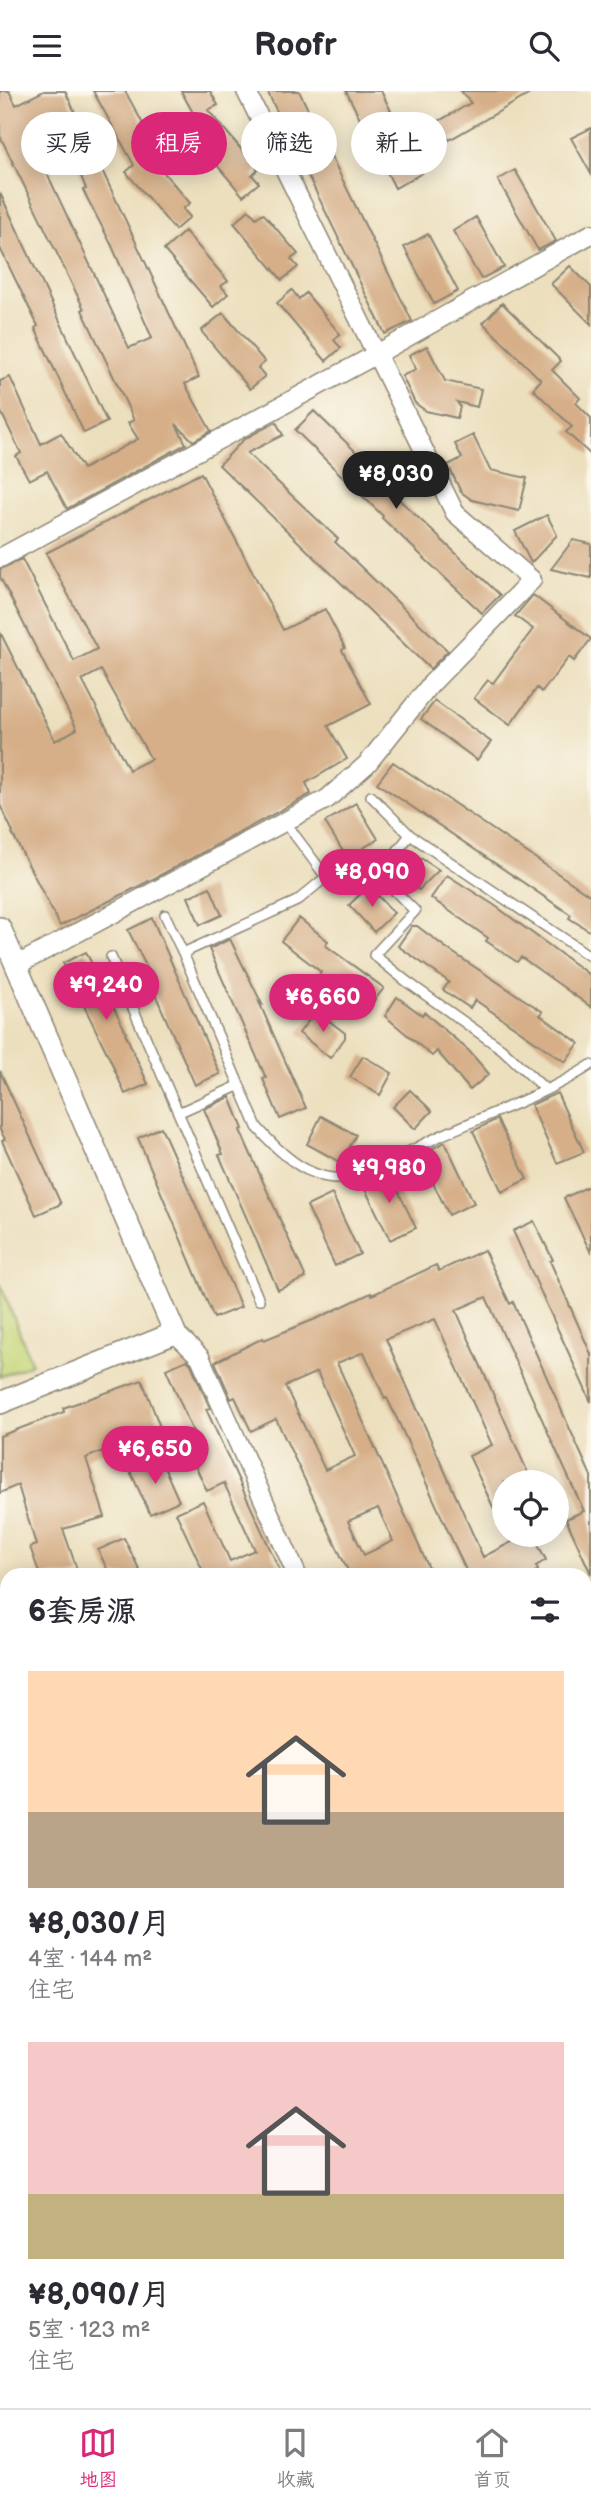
<!DOCTYPE html>
<html lang="zh">
<head>
<meta charset="utf-8">
<style>
	:root { --surface:#fff; --page:#f2f2f3; --text:#2b2b33; --muted:#7c7c81; --line:#e1e1e2; --accent:#db2777 }
	body { margin:0; font-family:"Balsamiq Sans","LXGW WenKai TC",sans-serif; background:var(--page); color:var(--text); height:100vh; display:flex; flex-direction:column; font-size:26px; white-space:nowrap }
	* { box-sizing:border-box; margin:0 }
	p { font-size:23px; color:var(--muted) }
	.icon { flex:none; width:38px; height:38px; fill:none; stroke:currentColor; stroke-width:2; stroke-linecap:round; stroke-linejoin:round }
	.map { position:relative; flex:1; overflow:hidden }
	.sheet { position:absolute; left:0px; top:1477px; width:592px; height:840px; display:flex; flex-direction:column; background:var(--surface); border-radius:21px 21px 0 0; box-shadow:0 4px 18px #0003 }
	.sheet>* { flex:none }
	.guide { position:absolute; left:21px; top:21px; width:550px; height:63px; display:flex; gap:14px }
	.controls { position:absolute; left:492px; top:1379px; display:grid; gap:14px }
	.controls a { display:grid; place-items:center; width:77px; height:77px; border-radius:50%; background:var(--surface); box-shadow:0 4px 18px #0003; font-size:35px }
	.price { position:absolute; translate:-50% -60px; padding:0 16px; border-radius:24px; background:var(--accent); color:#fff; font-size:23px; line-height:46px; filter:drop-shadow(0 2px 4px #0008) }
	.price::after { content:''; position:absolute; left:50%; top:42px; width:21px; height:16px; margin-left:-10px; background:inherit; clip-path:polygon(0 0,100% 0,50% 100%) }
	.price.active { background:#222; color:#fff }
	ul { padding:0; list-style:none }
	li { display:grid; align-content:center; gap:14px; height:371px; padding:0 28px }
	li span { display:grid; place-items:center; height:217px; border-radius:0px; color:#555 }
	li>.icon { margin-inline-start:auto }
	span .icon { width:126px; height:126px; fill:#fffc; stroke-width:1 }
	li b { font-size:30px }
	h2 { display:flex; justify-content:space-between; align-items:center; height:84px; padding:0 28px; font-size:30px }
	.pill { padding:0 24px; border-radius:32px; background:var(--surface); box-shadow:0 4px 18px #0003; font-size:24px; line-height:63px }
	.pill.active { background:var(--accent); color:#fff }
	header { display:flex; justify-content:space-between; align-items:center; height:91px; padding:0 28px; background:var(--surface); font-size:32px; font-weight:700 }
	.tabs { display:flex; justify-content:space-around; align-items:center; height:98px; border-top:2px solid var(--line); background:var(--surface); font-size:19px; color:var(--muted) }
	.tabs a { display:grid; justify-items:center; gap:4px }
	.tabs .active { color:var(--accent) }
	.map>svg:first-child { display:block }
</style>
</head>
<body>
<header><svg class="icon" aria-label="menu" viewBox="0 0 24 24"><path d="M4 6h16M4 12h16M4 18h16"/></svg>Roofr<svg class="icon" aria-label="search" viewBox="0 0 24 24"><circle cx="10" cy="10" r="6"/><path d="M15 15l6 6"/></svg></header>
<div class="map">
<svg width="591" height="2317" viewBox="0 0 591 2317">
	<rect width="100%" height="100%" fill="#fbf7ec"/>
	<filter id="ink" filterUnits="userSpaceOnUse"><feTurbulence type="fractalNoise" baseFrequency=".0143" numOctaves="2"/><feDisplacementMap in="SourceGraphic" scale="14" xChannelSelector="R" yChannelSelector="G"/><feConvolveMatrix kernelMatrix="1 2 1 2 8 2 1 2 1" color-interpolation-filters="sRGB"/></filter>
	<filter id="wash" filterUnits="userSpaceOnUse"><feTurbulence type="fractalNoise" baseFrequency=".00686" numOctaves="4" result="noise"/><feDisplacementMap in="SourceGraphic" scale="28" xChannelSelector="R" yChannelSelector="G"/><feGaussianBlur stdDeviation="1.57" result="paint"/><feColorMatrix in="noise" values="0 0 0 0 0 0 0 0 0 0 0 0 0 0 0 0 0 1.4 0 .05"/><feComposite in="paint" operator="in"/></filter>
	<g filter="url(#wash)">
		<rect width="100%" height="100%" fill="#ecdfbd"/>
		<path fill="#c4d577" stroke="#788051" stroke-width="2" d="M0,1192L32,1273L0,1286Z"/>
		<g id="blocks">
			<path fill="#d6af88" fill-rule="evenodd" d="M0,0H9L16,14L44,0H65L199,286L185,293L211,340L193,350L176,333L186,353L67,418L47,380L29,389L16,365L21,362L0,319V290L10,286L41,353L61,342L83,378L138,348L128,332L134,329L82,219L84,218L0,45ZM51,33L54,38L57,36L75,76L77,75L86,98L83,99L112,155L152,247L129,257L29,44Z
				M93,0H125L152,49L141,55L190,112L183,118L190,126L175,139L126,81L134,74Z
				M181,0H210L218,14L208,19L258,78L252,84L259,92L243,105L194,47L203,40Z
				M267,0H299L412,230L385,243Z
				M346,0H381L422,82L395,97Z
				M461,0H535L449,49L439,30L471,12Z
				M591,37V83L571,47Z
				M515,79L556,150L538,159L498,89Z
				M0,102L107,331L84,342L35,237L38,235L0,157Z
				M249,119L256,127L263,122L298,163L291,168L298,176L282,189L234,132Z
				M476,126L504,176L481,188L453,140Z
				M185,140L228,190L221,195L228,203L213,216L164,159Z
				M428,143L458,200L434,213L404,156Z
				M570,175L591,196V233L551,193Z
				M292,199L299,208L306,202L340,243L334,249L341,257L326,270L277,212Z
				M502,212L561,270L552,279L580,307L576,312L591,327V364L566,341L572,336L533,298L541,289L483,232Z
				M223,222L265,271L258,277L265,285L250,298L201,240Z
				M427,255L445,290L481,298L477,316L457,311L460,316L457,327L426,320L415,312L402,285L416,278L409,264Z
				M314,320L392,396L389,399L500,504L482,522L382,427L383,425L295,339Z
				M276,331L283,344L247,362L338,448L335,451L448,560L430,578L219,374L244,348Z
				M473,344L490,379L527,387L519,420L472,409L461,401L448,374L462,367L455,353Z
				M201,382L283,539L325,518L345,557L342,559L371,613L328,635L347,668L306,692L311,703L153,788L60,835L12,742L13,741L0,714V541L55,650L77,638L0,486V478L22,468L74,570L97,558L46,462ZM101,579L151,668L129,679L82,589Z
				M547,424L557,444L531,472L515,440Z
				M573,449L591,453V487L551,478Z
				M533,504L591,548L574,570L569,566L542,601L537,597L510,634L474,607L488,589L493,592L533,538L515,525Z
				M435,610L491,651L477,669L421,628Z
				M393,671L591,805V841L569,827L571,824L377,692Z
				M356,712L378,748L347,767L325,731Z
				M421,767L439,779L419,799L405,790Z
				M447,784L494,814L591,885V916L521,866L517,871L486,850L488,847L431,807Z
				M369,795L394,822L374,841L349,814Z
				M210,796L222,824L200,834L188,806Z
				M152,827L220,983L195,994L145,880L148,879L128,839Z
				M299,827L328,850L325,854L384,897L366,920L318,886L321,881L281,850Z
				M412,835H417L449,859L543,921L540,924L579,952L565,971L475,909L470,917L443,899L449,891L398,855Z
				M230,848L262,913L259,911L306,1017L280,1028L263,988L266,987L209,858Z
				M86,861L126,941L125,942L148,993L125,1003L110,968L63,872Z
				M397,906L422,924L424,921L469,960L489,983L470,999L437,960L432,965L385,925Z
				M316,920L345,942V947L330,967L299,942Z
				M363,965L392,982L380,1004L350,986Z
				M0,980L61,1113L36,1124L2,1050L5,1048L0,1039Z
				M410,999L432,1020L415,1038L393,1016Z
				M557,1002L584,1061L557,1072L531,1014Z
				M230,1006L243,1038L240,1039L306,1187L278,1199L219,1064L223,1063L204,1018Z
				M321,1025L356,1044L349,1057L354,1061L347,1075L307,1053Z
				M497,1028L527,1088L502,1101L473,1040Z
				M161,1036L241,1216L214,1227L138,1047Z
				M445,1051L474,1112L449,1124L419,1064Z
				M388,1079L416,1137L390,1149L362,1092Z
				M591,1094V1162L564,1107Z
				M332,1103L360,1163L335,1175L307,1115Z
				M534,1130L553,1169L550,1170L591,1263V1311L513,1140Z
				M484,1159L510,1213L513,1211L591,1385V1483L566,1428L584,1420L486,1206L456,1219L532,1391H504V1439L469,1365L492,1354L435,1228L386,1248L483,1466L521,1446L522,1449L533,1444L546,1469L536,1475L538,1479L529,1484H468L399,1332L387,1307L385,1308L364,1261L337,1272L432,1484H350L276,1328L251,1340L235,1306L231,1308L215,1271L263,1247L264,1249L318,1227L371,1202L372,1204L436,1174L439,1180ZM317,1281L355,1365L325,1379L285,1295ZM378,1417L393,1450L364,1464L348,1430Z
				M187,1269L191,1273L210,1317L206,1318L282,1484H200L204,1482L176,1422L203,1410L230,1470L255,1459L224,1392L207,1400L185,1353L196,1348L166,1278Z
				M142,1289L160,1336L109,1355L110,1357L86,1367L105,1426L63,1438L79,1484H40L30,1456L36,1454L18,1394L0,1402V1345L64,1321L63,1317Z
				M160,1367L179,1410L150,1423L130,1380Z
				M124,1447L142,1484H110L98,1459Z"/>
		</g>
	</g>
	<g filter="url(#ink)">
		<use href="#blocks" fill-opacity="0" stroke="#8c8574" stroke-width="2"/>
		<g fill="none" stroke-linecap="round" stroke-linejoin="round">
			<defs>
				<path id="service" d="M371,705L410,744L591,866
					M285,731L326,786
					M410,744L384,777L394,799L415,820L374,864L406,890L502,958L546,999
					M165,824L183,862L297,810L326,786L384,777
					M183,862L257,1036C277,1059 307,1089 341,1087C368,1085 414,1057 440,1045C490,1022 545,1004 591,974
					M111,866L259,1209
					M180,1021L238,995
					M0,2056L7,2077
					M84,2310L87,2317"/>
				<path id="minor" d="M0,467L377,263L591,143
					M17,874L327,708L367,673L431,593L532,489L455,422L246,0
					M175,1242L200,1266L297,1484
					M0,1571L7,1593
					M0,1962L7,1960
					M584,1976L591,1975
					M584,2142L591,2121
					M240,2310L242,2317
					M532,2317L534,2310"/>
				<path id="tertiary" d="M0,837L175,1242L0,1312"/>
			</defs>
			<use href="#service" stroke="#8c8574" stroke-width="12"/>
			<use href="#minor" stroke="#8c8574" stroke-width="21"/>
			<use href="#tertiary" stroke="#8c8574" stroke-width="24"/>
			<use href="#service" stroke="#fff" stroke-width="9"/>
			<use href="#minor" stroke="#fff" stroke-width="18"/>
			<use href="#tertiary" stroke="#fff" stroke-width="21"/>
		</g>
	</g>
</svg>
<div class="controls">
<a><svg class="icon" aria-label="locate" viewBox="0 0 24 24"><circle cx="12" cy="12" r="6"/><path d="M12 2v4M12 18v4M2 12h4M18 12h4"/></svg></a>
</div>
<b class="price active" style="left:396px;top:420px">¥8,030</b>
<b class="price" style="left:372px;top:818px">¥8,090</b>
<b class="price" style="left:106px;top:931px">¥9,240</b>
<b class="price" style="left:323px;top:943px">¥6,660</b>
<b class="price" style="left:389px;top:1114px">¥9,980</b>
<b class="price" style="left:155px;top:1395px">¥6,650</b>
<div class="guide">
<a class="pill">买房</a>
<a class="pill active">租房</a>
<a class="pill">筛选</a>
<a class="pill">新上</a>
</div>
<section class="sheet">
<h2>6套房源<svg class="icon" aria-label="filters" viewBox="0 0 24 24"><path d="M4 7h16M4 17h16"/><circle cx="9" cy="7" r="2"/><circle cx="15" cy="17" r="2"/></svg></h2>
<ul>
<li><span style="background:linear-gradient(#ffd9b3 65%,#b9a48a 0)"><svg class="icon" aria-label="home" viewBox="0 0 24 24"><path d="M3 11l9-7 9 7M6 9v11h12V9"/></svg></span><div><b>¥8,030/月</b><p>4室 · 144 m²</p><p>住宅</p></div></li>
<li><span style="background:linear-gradient(#f6c9c9 70%,#c2b280 0)"><svg class="icon" aria-label="home" viewBox="0 0 24 24"><path d="M3 11l9-7 9 7M6 9v11h12V9"/></svg></span><div><b>¥8,090/月</b><p>5室 · 123 m²</p><p>住宅</p></div></li>
</ul>
</section>
</div>
<nav class="tabs">
<a class="active"><svg class="icon" aria-label="map" viewBox="0 0 24 24"><path d="M3 6l6-2 6 2 6-2v14l-6 2-6-2-6 2zM9 4v14M15 6v14"/></svg>地图</a>
<a><svg class="icon" aria-label="saved" viewBox="0 0 24 24"><path d="M7 4h10v16l-5-4-5 4z"/></svg>收藏</a>
<a><svg class="icon" aria-label="home" viewBox="0 0 24 24"><path d="M3 11l9-7 9 7M6 9v11h12V9"/></svg>首页</a>
</nav>
</body>
</html>
